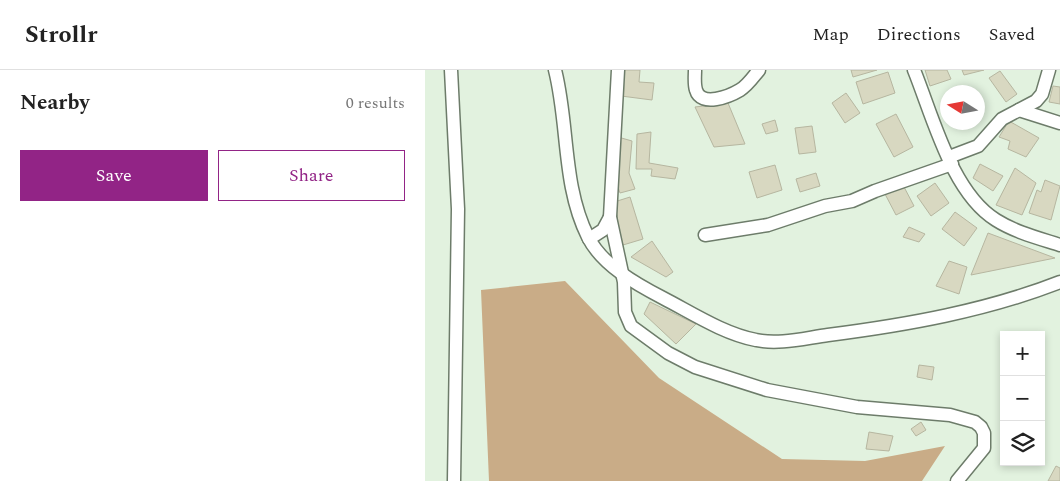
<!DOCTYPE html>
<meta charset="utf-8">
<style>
body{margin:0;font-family:Spectral,serif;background:#f2f2f2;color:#222}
.controls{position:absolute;right:15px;bottom:15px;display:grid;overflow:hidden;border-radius:0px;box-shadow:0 2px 8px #0003}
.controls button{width:45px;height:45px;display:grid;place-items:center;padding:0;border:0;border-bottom:1px solid #e0e0e0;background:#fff;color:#222;font:25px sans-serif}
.compass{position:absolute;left:515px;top:15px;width:45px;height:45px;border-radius:50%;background:#fff;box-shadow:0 2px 8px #0003;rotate:281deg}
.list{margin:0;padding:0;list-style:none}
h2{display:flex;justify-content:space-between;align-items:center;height:65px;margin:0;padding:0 20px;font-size:21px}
h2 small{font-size:16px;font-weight:400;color:#767676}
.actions{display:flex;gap:10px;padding:15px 20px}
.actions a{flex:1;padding:11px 0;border:1px solid #922486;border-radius:0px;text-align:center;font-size:18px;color:#922486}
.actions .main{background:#922486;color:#fff}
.icon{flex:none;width:28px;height:28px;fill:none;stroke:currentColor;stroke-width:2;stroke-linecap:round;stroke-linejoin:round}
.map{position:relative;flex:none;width:635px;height:411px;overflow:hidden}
header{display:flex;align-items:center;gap:30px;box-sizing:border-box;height:70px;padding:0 25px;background:#fff;border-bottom:1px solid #e0e0e0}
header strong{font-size:24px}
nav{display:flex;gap:28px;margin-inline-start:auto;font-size:18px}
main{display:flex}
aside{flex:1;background:#fff}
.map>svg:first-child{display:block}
.forest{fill:#c9ac87}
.building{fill:#d8d8c1;stroke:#b6b6a0}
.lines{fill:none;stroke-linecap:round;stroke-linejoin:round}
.minor-casing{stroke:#6d7c6a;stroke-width:15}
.minor{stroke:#fff;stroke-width:12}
</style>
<header>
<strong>Strollr</strong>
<nav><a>Map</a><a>Directions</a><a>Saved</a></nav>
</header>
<main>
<aside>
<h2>Nearby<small>0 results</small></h2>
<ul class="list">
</ul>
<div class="actions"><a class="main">Save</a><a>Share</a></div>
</aside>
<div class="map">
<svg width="635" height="411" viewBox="0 0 635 411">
<rect width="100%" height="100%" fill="#e2f2df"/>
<!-- forest -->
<path class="forest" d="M140 211 234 308 357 389 440 391 520 376 497 411H64L56 220Z"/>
<!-- building -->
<g class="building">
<path d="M199 0H215L214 12 229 13 227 30 196 26Z"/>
<path d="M426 0H452L428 7Z"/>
<path d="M500 0H522L526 9 505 16Z"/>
<path d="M537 0H559L539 5Z"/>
<path d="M575 1 592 24 581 32 564 8Z"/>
<path d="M463 2 470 23 438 34 431 12Z"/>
<path d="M628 16 635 17V34L624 32Z"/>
<path d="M421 23 435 43 420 53 407 33Z"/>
<path d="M303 33 320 74 289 77 270 37Z"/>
<path d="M471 44 488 77 469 87 451 54Z"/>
<path d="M350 50 353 61 341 64 337 54Z"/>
<path d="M584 51 614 68 601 87 583 79 585 71 574 67Z"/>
<path d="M387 56 391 82 374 84 370 58Z"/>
<path d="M226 62 224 93 253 98 250 109 226 106 227 99H211L212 64Z"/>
<path d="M193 67 207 71 204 103 210 119 195 123 189 105Z"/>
<path d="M555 94 578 106 568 121 548 108Z"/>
<path d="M350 95 357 120 332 128 324 102Z"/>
<path d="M590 98 611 113 597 145 571 135Z"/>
<path d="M391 103 395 116 375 122 371 109Z"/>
<path d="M620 110 635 116 626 150 604 143 612 120 616 122Z"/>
<path d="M510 113 524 133 506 146 492 126Z"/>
<path d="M478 115 489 136 471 145 460 124Z"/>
<path d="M205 127 218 169 198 175 186 133Z"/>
<path d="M530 142 552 158 539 176 517 159Z"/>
<path d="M484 157 500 164 494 172 478 167Z"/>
<path d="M563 163 630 188 546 205Z"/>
<path d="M227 171 248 202 241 207 206 187Z"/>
<path d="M524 191 542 197 534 224 511 216Z"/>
<path d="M225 232 271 254 251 274 219 244Z"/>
<path d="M494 295 509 297 507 310 492 307Z"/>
<path d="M496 352 501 360 491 366 486 359Z"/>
<path d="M444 362 468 366 464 381 441 379Z"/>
<path d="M631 396 635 398V411H623Z"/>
</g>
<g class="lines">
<defs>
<g id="minor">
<path d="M26 0 33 139 29 411"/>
<path d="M130 0C144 55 137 115 163 167 177 195 211 214 238 228 267 243 299 264 331 270 354 275 380 268 403 265 481 255 561 241 635 212"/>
<path d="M193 0 185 147 199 212 200 242 206 256 243 283 270 297 342 320 432 337 525 345 550 352 556 357 559 363V378L532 411"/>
<path d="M270 0C270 6 269 14 271 20 276 38 305 26 315 20 323 15 328 7 334 0"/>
<path d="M489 0C508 47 527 123 571 150 590 162 613 168 635 175"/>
<path d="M594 40 635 53"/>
<path d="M524 87 553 76 577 49 611 31 617 24 624 0"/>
<path d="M280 165 343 155 400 136 427 131 450 121 527 94"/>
<path d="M164 169 178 160 185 147"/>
</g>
</defs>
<!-- minor casing -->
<use href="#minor" class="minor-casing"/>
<!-- minor -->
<use href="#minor" class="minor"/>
</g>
</svg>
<div class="controls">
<button>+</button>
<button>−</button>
<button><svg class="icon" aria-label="layers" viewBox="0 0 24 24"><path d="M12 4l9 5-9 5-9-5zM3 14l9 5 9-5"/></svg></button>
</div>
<svg class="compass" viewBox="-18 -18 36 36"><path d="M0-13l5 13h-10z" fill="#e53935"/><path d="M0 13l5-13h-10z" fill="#767676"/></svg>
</div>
</main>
